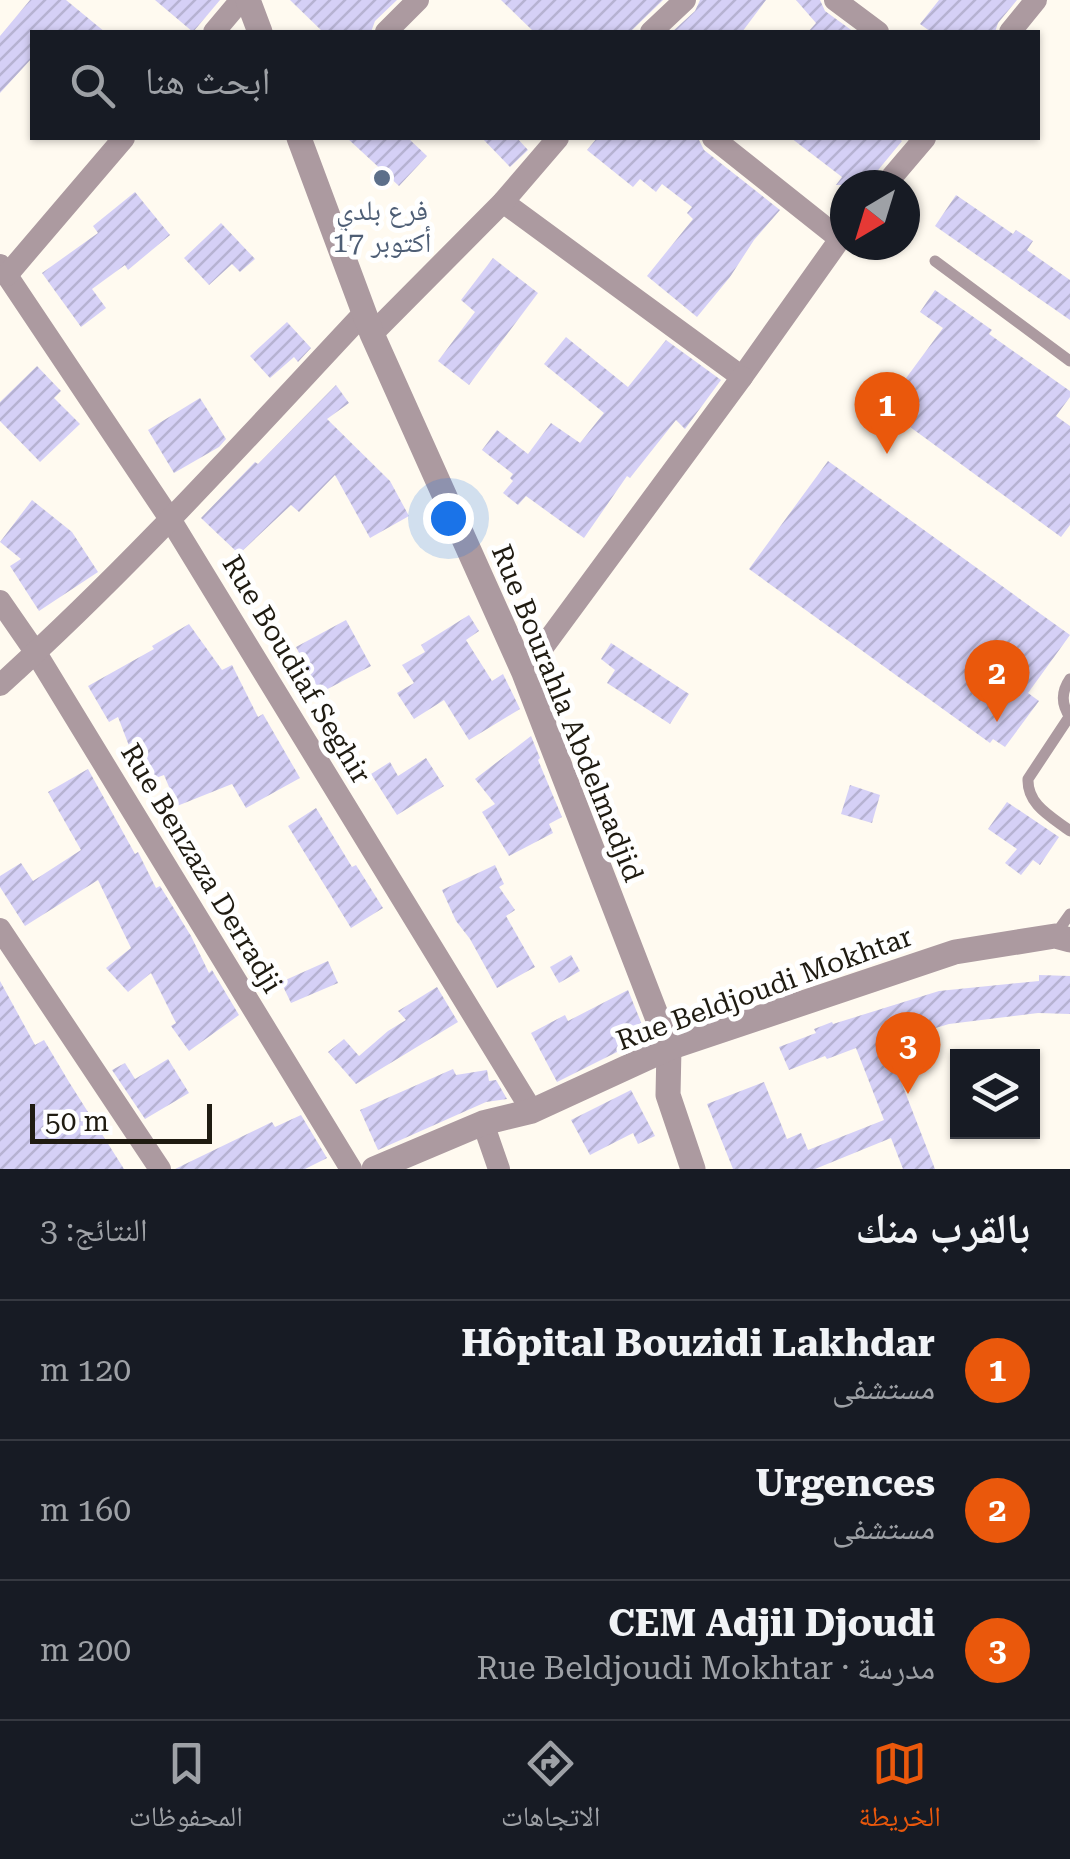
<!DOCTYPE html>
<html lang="ar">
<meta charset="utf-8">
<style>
body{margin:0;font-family:"Roboto Serif","Noto Naskh Arabic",serif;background:#242831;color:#f1f3f6;direction:rtl}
.controls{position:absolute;right:30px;bottom:30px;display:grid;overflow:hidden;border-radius:0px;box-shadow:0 2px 8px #0004}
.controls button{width:90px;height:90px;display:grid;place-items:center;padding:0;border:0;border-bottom:2px solid #363941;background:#171b24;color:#f1f3f6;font:50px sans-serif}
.compass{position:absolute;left:830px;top:170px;width:90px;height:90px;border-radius:50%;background:#171b24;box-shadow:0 2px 8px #0004;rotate:218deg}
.scale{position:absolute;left:30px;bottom:25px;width:182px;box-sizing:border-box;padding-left:10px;border:5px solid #1f1b11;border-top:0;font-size:28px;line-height:35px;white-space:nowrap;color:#1f1b11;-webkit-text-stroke:8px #fff;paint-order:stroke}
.you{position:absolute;left:448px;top:518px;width:35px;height:35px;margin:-25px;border:8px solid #fff;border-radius:50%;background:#1a73e8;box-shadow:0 0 0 15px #1a73e833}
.badge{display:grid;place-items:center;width:65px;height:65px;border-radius:50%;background:#ea580c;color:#fff;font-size:32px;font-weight:700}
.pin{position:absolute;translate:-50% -82px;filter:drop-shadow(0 2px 5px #0008)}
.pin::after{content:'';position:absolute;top:52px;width:35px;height:30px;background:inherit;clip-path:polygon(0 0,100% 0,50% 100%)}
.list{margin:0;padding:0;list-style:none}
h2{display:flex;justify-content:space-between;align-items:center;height:130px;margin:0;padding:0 40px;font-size:42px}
h2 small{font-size:32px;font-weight:400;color:#9ea1a6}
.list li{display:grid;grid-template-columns:65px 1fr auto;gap:30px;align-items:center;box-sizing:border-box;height:140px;padding:0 40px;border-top:2px solid #363941}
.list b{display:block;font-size:38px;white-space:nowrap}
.list p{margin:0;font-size:32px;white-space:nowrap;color:#9ea1a6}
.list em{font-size:32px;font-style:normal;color:#9ea1a6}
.icon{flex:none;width:55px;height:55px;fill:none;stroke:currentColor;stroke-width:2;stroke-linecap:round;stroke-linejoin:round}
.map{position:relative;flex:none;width:1070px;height:1169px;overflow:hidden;direction:ltr}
.search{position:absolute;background:#171b24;box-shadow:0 2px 8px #0004;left:30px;right:30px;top:30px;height:110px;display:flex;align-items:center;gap:25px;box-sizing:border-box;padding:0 35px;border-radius:0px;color:#9ea1a6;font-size:38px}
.sheet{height:550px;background:#171b24}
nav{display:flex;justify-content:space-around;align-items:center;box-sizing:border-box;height:140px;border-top:2px solid #363941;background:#171b24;font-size:28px;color:#9ea1a6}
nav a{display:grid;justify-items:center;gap:5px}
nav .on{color:#ea580c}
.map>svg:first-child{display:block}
.building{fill:url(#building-hatch)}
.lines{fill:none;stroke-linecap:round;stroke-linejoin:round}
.service{stroke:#ac9aa0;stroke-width:11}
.minor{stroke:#ac9aa0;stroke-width:22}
.tertiary{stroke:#ac9aa0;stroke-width:25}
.service-dot{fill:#5c6f8a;stroke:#fff;stroke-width:4}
.labels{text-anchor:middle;stroke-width:10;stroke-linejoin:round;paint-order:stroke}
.service-label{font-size:28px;fill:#4e5e75;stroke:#fff}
.street-label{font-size:28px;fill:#1f1b11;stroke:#fff}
</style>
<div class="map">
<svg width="1070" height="1169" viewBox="0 0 1070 1169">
<defs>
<pattern id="building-hatch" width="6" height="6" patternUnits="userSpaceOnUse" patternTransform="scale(2.5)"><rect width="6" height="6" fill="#d5d0f6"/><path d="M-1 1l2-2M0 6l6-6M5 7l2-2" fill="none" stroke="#b6b2d2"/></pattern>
</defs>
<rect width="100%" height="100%" fill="#fffaf0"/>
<!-- building -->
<g class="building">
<path d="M30 0H66L105 32H32V58L0 93V36Z"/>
<path d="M155 0H220L193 32Z"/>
<path d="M290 0H397L375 21 371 32H323Z"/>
<path d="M501 0H663L630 32H534Z"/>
<path d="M700 0H766L742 32H672L695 11Z"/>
<path d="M796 0H820L825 11 854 32H808L816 23Z"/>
<path d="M939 0H1017L998 23 995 32H931L920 24Z"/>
<path d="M347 138H408L427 156 399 186Z"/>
<path d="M482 138H517L528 150 510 167Z"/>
<path d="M597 138H698L704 150 780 210 754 240 730 277 697 317 647 276 693 219 687 213 692 207 662 184 656 192 640 179 633 187 587 150Z"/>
<path d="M791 138H898L902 141 874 175 870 185H836L842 177Z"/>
<path d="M135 192 170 235 128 270 125 265 92 289 106 308 81 327 42 273 98 233 93 226Z"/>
<path d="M956 195 1013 234 1016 230 1033 241 1027 250 1070 280V320L935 226Z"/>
<path d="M221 223 255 259 240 272 232 264 209 285 184 258Z"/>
<path d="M493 258 538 293 469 385 438 361 475 312 461 300Z"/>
<path d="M935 290 992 330 989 334 1070 391V397L1056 416 1070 426V525L1061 537 884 408 943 328 920 312Z"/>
<path d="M287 322 311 348 298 362 294 357 270 378 250 356Z"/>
<path d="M566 337 628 387 666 340 721 380 685 429 676 420 630 478 627 476 584 538 526 496 518 505 503 493 513 481 510 478 513 474 482 450 497 430 528 454 551 423 580 443 604 413 544 364Z"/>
<path d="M37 366 61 391 54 398 80 424 40 462 0 421V402Z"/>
<path d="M336 385 349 403 327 419 390 481 409 516 370 538 335 475 299 512 291 505 239 554 201 518 255 462 258 464Z"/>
<path d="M200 398 226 439 219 447 174 473 148 430Z"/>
<path d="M828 461 1070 635 1028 693 1039 701 1005 747 993 739 990 743 749 569Z"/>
<path d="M32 500 72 532 98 572 39 611 10 566 21 559 0 542Z"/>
<path d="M469 615 479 631 466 640 492 681 503 674 520 709 469 740 444 700 414 719 397 693 414 683 402 665 425 652 421 645Z"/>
<path d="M346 620 371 666 320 693 296 647Z"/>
<path d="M189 624 222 670 232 665 258 717 263 714 300 778 246 808 232 784 177 806 164 775 150 780 142 761 136 764 118 717 109 722 88 686 154 649 152 646Z"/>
<path d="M611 643 689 694 670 724 607 683 615 670 601 659Z"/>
<path d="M531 736 540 758 538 760 562 817 549 824 553 833 509 856 482 812 495 804 475 779Z"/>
<path d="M426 758 444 786 397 815 371 774 390 762 398 776Z"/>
<path d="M88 769 135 854 138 852 156 888 160 886 191 936 209 973 212 970 239 1015 189 1051 171 1026 176 1023 151 973 128 992 106 968 131 948 98 880 25 926 0 887V876L21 863 33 881 81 850 48 792Z"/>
<path d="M850 785 880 795 872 823 841 814Z"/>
<path d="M1007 802 1059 837 1040 865 1033 860 1021 875 1005 863 1017 849 988 829Z"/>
<path d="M316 808 352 867 356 865 383 908 351 928 288 826Z"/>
<path d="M495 865 504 884 499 887 515 910 506 916 535 967 497 988 470 939 456 921 442 890Z"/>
<path d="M571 955 580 971 559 983 550 967Z"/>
<path d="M328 961 338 983 291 1003 281 982Z"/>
<path d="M1039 975 1070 976V1014L1038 1013 949 1024 886 1043 935 1169H903L891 1138 815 1169H733L707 1104 764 1082 787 1139 801 1133 808 1150 884 1120 856 1048 827 1059 825 1056 789 1070 779 1047 816 1033 814 1029 832 1022 833 1024 939 991 1039 981Z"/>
<path d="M0 981 35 1045 44 1040 69 1082 124 1169H0Z"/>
<path d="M437 987 458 1022 356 1084 328 1052 344 1039 359 1056 388 1031 406 1020 398 1011Z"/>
<path d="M628 990 647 1037 557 1082 531 1033 565 1015 568 1021Z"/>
<path d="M168 1059 189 1093 145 1119 112 1070 125 1063 135 1079Z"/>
<path d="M453 1069 456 1075 487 1070 489 1081 496 1080 507 1099 486 1102 378 1150 360 1110Z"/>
<path d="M631 1090 655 1136 638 1144 633 1133 590 1155 571 1120Z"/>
<path d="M301 1115 327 1158 305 1169H175L272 1122 275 1127Z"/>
</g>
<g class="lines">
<!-- service -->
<g class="service">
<path d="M935 261 1070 361"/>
<path d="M1070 679C1061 692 1061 704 1070 717"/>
<path d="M1069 717 1028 779C1027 805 1052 817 1070 831"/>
<path d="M1055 935 1070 914"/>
</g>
<!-- minor -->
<g class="minor">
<path d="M835 0 878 32"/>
<path d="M214 32 241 0"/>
<path d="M386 32 418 0"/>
<path d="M651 32 685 0"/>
<path d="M1010 32 1036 0"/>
<path d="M885 185 925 138"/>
<path d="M503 202 742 377 840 239 713 138"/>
<path d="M0 265 170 519 532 1111"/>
<path d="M7 275 124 138"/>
<path d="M372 334 503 202 558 138"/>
<path d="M0 601 36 653 351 1169"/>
<path d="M524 673 742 377"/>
<path d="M0 685C129 569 246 439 364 313"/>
<path d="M0 929 160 1169"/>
<path d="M483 1123 499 1169"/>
</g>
<!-- tertiary -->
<g class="tertiary">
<path d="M248 0 260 32"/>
<path d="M299 138 372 334 524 673 669 1048 668 1095 693 1169"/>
<path d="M374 1169 483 1123 532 1111 669 1048 955 952 1055 936 1070 940"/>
</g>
</g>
<!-- markers -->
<circle class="service-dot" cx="382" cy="178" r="10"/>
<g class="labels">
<!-- service labels -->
<g class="service-label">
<text x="382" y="220">فرع بلدي<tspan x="382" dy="32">17 أكتوبر</tspan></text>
</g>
<!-- street labels -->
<g class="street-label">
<text transform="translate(297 669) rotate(59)" y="10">Rue Boudiaf Seghir</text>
<text transform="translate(568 713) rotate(68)" y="10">Rue Bourahla Abdelmadjid</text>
<text transform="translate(202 868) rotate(59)" y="10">Rue Benzaza Derradji</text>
<text transform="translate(764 988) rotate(-20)" y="10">Rue Beldjoudi Mokhtar</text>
</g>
</g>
</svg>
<div class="controls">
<button><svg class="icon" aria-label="layers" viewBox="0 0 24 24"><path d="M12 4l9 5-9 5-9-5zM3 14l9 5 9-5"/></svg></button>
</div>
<svg class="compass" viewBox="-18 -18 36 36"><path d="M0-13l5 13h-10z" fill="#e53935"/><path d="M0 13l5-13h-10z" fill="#9ea1a6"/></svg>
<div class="scale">50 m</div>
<div class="you"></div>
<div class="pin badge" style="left:887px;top:454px">1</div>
<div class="pin badge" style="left:997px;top:722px">2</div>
<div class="pin badge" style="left:908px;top:1094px">3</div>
<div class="search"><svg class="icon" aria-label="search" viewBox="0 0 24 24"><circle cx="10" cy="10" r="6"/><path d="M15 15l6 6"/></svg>ابحث هنا</div>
</div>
<section class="sheet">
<h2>بالقرب منك<small>النتائج: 3</small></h2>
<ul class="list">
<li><span class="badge">1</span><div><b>Hôpital Bouzidi Lakhdar</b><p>مستشفى</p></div><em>120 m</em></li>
<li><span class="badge">2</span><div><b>Urgences</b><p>مستشفى</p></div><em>160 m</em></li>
<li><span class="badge">3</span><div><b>CEM Adjil Djoudi</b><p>مدرسة · Rue Beldjoudi Mokhtar</p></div><em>200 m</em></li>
</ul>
</section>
<nav>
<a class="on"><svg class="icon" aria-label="map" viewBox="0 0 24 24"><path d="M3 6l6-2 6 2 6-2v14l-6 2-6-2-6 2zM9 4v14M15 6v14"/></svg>الخريطة</a>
<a><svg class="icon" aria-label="directions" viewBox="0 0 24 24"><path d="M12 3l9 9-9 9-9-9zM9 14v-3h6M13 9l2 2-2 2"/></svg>الاتجاهات</a>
<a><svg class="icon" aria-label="saved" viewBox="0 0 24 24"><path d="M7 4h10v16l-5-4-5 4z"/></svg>المحفوظات</a>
</nav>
